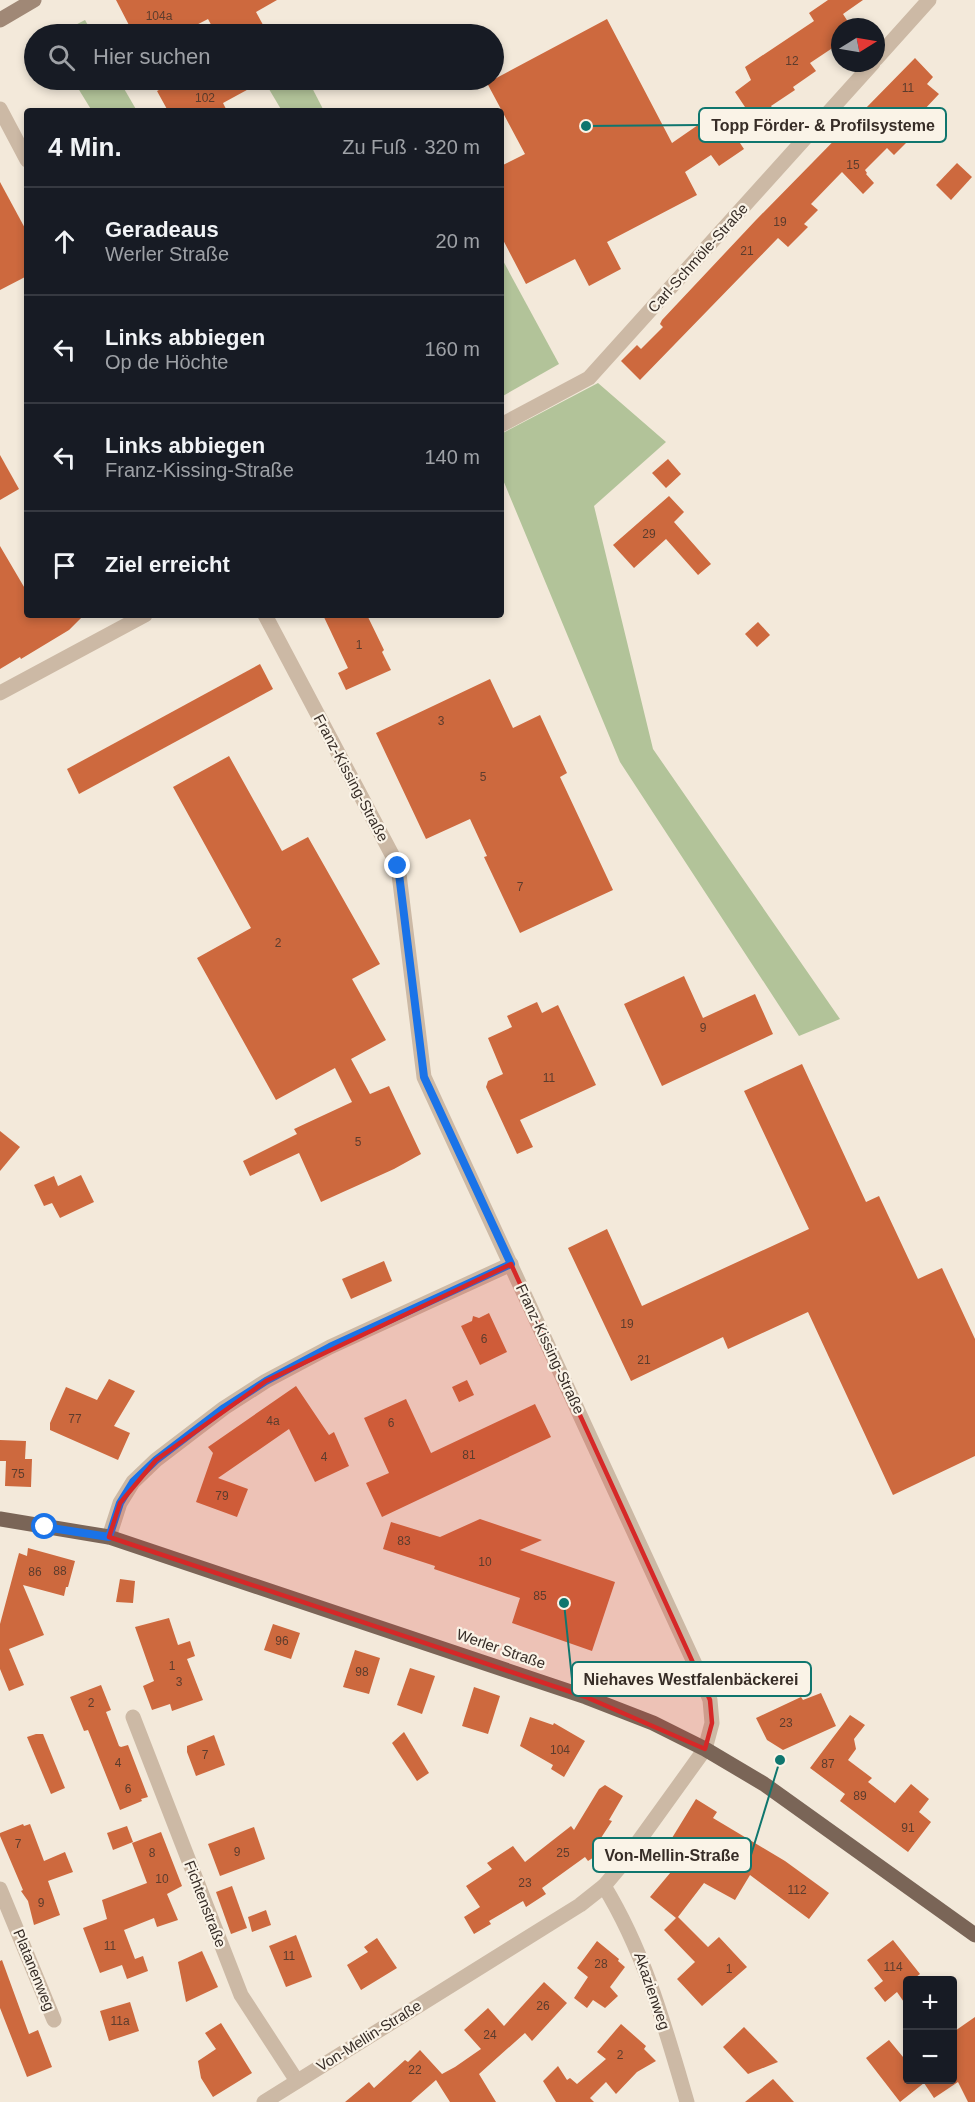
<!DOCTYPE html>
<html lang="de">
<meta charset="utf-8">
<style>
body{margin:0;font-family:Arial,sans-serif;background:#242831;color:#f1f3f6}
.controls{position:absolute;right:18px;bottom:18px;display:grid;overflow:hidden;border-radius:6px;box-shadow:0 3px 9px #0003}
.controls button{width:54px;height:54px;display:grid;place-items:center;padding:0;border:0;border-bottom:2px solid #363941;background:#171b24;color:#f1f3f6;font:30px sans-serif}
.compass{position:absolute;left:831px;top:18px;width:54px;height:54px;border-radius:50%;background:#171b24;box-shadow:0 3px 9px #0003;rotate:79deg}
.stop{position:absolute;width:18px;height:18px;margin:-14px;border:4px solid #1a73e8;border-radius:50%;background:#fff}
.stop.end{background:#1a73e8;border-color:#fff;box-shadow:0 2px 6px #0008}
.list{margin:0;padding:0;list-style:none}
h2{display:flex;justify-content:space-between;align-items:center;height:78px;margin:0;padding:0 24px;font-size:26px}
h2 small{font-size:20px;font-weight:400;color:#9ea1a6}
.list li{display:grid;grid-template-columns:39px 1fr auto;gap:18px;align-items:center;box-sizing:border-box;height:108px;padding:0 24px;border-top:2px solid #363941}
.list b{display:block;font-size:22px;white-space:nowrap}
.list p{margin:0;font-size:20px;white-space:nowrap;color:#9ea1a6}
.list em{font-size:20px;font-style:normal;color:#9ea1a6}
.icon{flex:none;width:33px;height:33px;fill:none;stroke:currentColor;stroke-width:2;stroke-linecap:round;stroke-linejoin:round}
.map{position:relative;flex:none;width:975px;height:2102px;overflow:hidden}
.search{position:absolute;background:#171b24;box-shadow:0 3px 9px #0003;left:24px;top:24px;width:480px;height:66px;display:flex;align-items:center;gap:15px;box-sizing:border-box;padding:0 21px;border-radius:33px;color:#9ea1a6;font-size:22px}
.panel{position:absolute;background:#171b24;box-shadow:0 3px 9px #0003;left:24px;top:108px;width:480px;height:510px;border-radius:6px}
.map>svg:first-child{display:block}
.green{fill:#b2c399}
.building{fill:#cd693e}
.lines{fill:none;stroke-linecap:round;stroke-linejoin:round}
.minor{stroke:#ccb9a5;stroke-width:15}
.secondary{stroke:#a08876;stroke-width:15}
.primary{stroke:#7a6557;stroke-width:15}
.route{stroke:#1a73e8;stroke-width:8}
.marked{fill:#d62828;fill-opacity:0.2;stroke:#d62828;stroke-width:4.5;stroke-linejoin:round}
.labels{text-anchor:middle;stroke-width:4.5;stroke-linejoin:round;paint-order:stroke}
.number-label{font-size:12px;fill:#5c3c2d}
.street-label{font-size:15px;fill:#372d27;stroke:#faf3e7}
.leader{fill:none;stroke:#0f766e;stroke-width:2}
.callout-dot{fill:#0f766e;stroke:#faf3e7;stroke-width:2}
.callout{fill:#faf3e7;stroke:#0f766e;stroke-width:2}
.callout-label{font-size:16px;text-anchor:middle;font-weight:bold;fill:#372d27}
</style>
<div class="map">
<svg width="975" height="2102" viewBox="0 0 975 2102">
<rect width="100%" height="100%" fill="#f3e9da"/>
<!-- green -->
<g class="green">
<path d="M85 20 93 34H58Z"/>
<path d="M73 80H119L137 111H92Z"/>
<path d="M273 80H308L324 111H282L266 84Z"/>
<path d="M501 257 559 364 501 397Z"/>
<path d="M598 383 666 442 594 506 653 749 840 1019 799 1036 620 762 501 475V434Z"/>
</g>
<!-- building -->
<g class="building">
<path d="M116 0H277L256 12 268 34H216L208 19 179 34H138L131 29Z"/>
<path d="M828 0H863L843 14 850 25 840 27V43L810 63 816 71 793 87 795 90 771 106 776 113 738 140 744 149 719 166 711 155 685 172 697 195 607 242 621 269 589 286 575 259 526 284 501 236V166L525 154 487 83 607 19 672 143 711 116 718 126 745 107 735 92 751 80 745 67 814 21 809 13Z"/>
<path d="M915 58 933 77 927 84 939 94 907 128 914 135 894 155 887 148 865 170 867 173 866 174 874 183 863 194 842 172 811 204 818 210 804 224 808 227 788 247 778 238 640 380 621 361 637 345 641 349 663 327 660 324 662 320 756 220Z"/>
<path d="M178 80H265L223 103 227 111H168L157 91Z"/>
<path d="M957 163 972 177 951 200 936 185Z"/>
<path d="M0 182 27 232V276L0 290Z"/>
<path d="M0 455 19 489 0 500Z"/>
<path d="M668 459 681 474 666 488 652 473Z"/>
<path d="M669 496 684 512 674 522 711 564 698 575 666 539 634 568 613 545Z"/>
<path d="M0 546 27 592V615H84L69 630 21 659 20 657 0 669Z"/>
<path d="M323 615H367L384 650 382 652 391 670 346 690 338 673 348 668Z"/>
<path d="M758 622 770 635 757 647 745 634Z"/>
<path d="M260 664 273 689 79 794 67 769Z"/>
<path d="M490 679 513 728 540 715 567 773 560 777 613 890 520 933 484 857 487 856 470 819 426 839 376 733Z"/>
<path d="M229 756 282 851 308 837 380 964 352 979 386 1040 351 1059 370 1094 389 1086 421 1154 394 1169 321 1202 299 1153 250 1176 243 1161 297 1134 294 1129 352 1102 335 1068 276 1100 197 958 251 928 173 787Z"/>
<path d="M684 976 703 1018 755 994 773 1034 662 1086 624 1004Z"/>
<path d="M537 1002 542 1013 558 1005 596 1085 520 1120 533 1147 517 1154 486 1087 488 1081 503 1074 488 1038 512 1027 507 1016Z"/>
<path d="M802 1064 866 1202 879 1196 918 1279 942 1268 975 1339V1456L893 1495 808 1312 728 1349 723 1337 631 1381 568 1248 607 1229 642 1306 809 1229 744 1091Z"/>
<path d="M0 1131 20 1147 0 1171Z"/>
<path d="M81 1175 94 1202 60 1218 52 1203 44 1206 34 1185 54 1176 58 1186Z"/>
<path d="M384 1261 392 1281 351 1299 342 1279Z"/>
<path d="M489 1313 507 1352 480 1365 461 1326 472 1321 473 1316 479 1318Z"/>
<path d="M109 1379 135 1391 114 1426 130 1433 118 1460 50 1430V1423L66 1387 97 1400Z"/>
<path d="M467 1380 474 1395 459 1402 452 1387Z"/>
<path d="M296 1386 329 1435 334 1432 349 1466 315 1482 289 1429 218 1478 248 1489 237 1517 196 1502 213 1453 208 1447Z"/>
<path d="M406 1399 431 1453 535 1404 551 1437 382 1517 366 1483 389 1473 364 1418Z"/>
<path d="M0 1440 26 1441 25 1459H32L31 1487 5 1486 6 1461H0Z"/>
<path d="M480 1519 542 1540 520 1550 615 1582 592 1651 512 1623 520 1598 434 1569 435 1566 383 1549 391 1522 440 1537Z"/>
<path d="M28 1548 75 1561 68 1587H66L64 1596 23 1585 44 1635 9 1649 24 1685 9 1691 0 1669V1624L19 1553 27 1556Z"/>
<path d="M120 1579 135 1581 133 1603 116 1602Z"/>
<path d="M169 1618 178 1645 190 1641 195 1656 187 1659 203 1700 172 1711 170 1704 152 1710 143 1686 154 1681 135 1627Z"/>
<path d="M273 1624 300 1633 291 1659 264 1650Z"/>
<path d="M355 1650 380 1658 369 1694 343 1687Z"/>
<path d="M410 1668 435 1676 422 1714 397 1705Z"/>
<path d="M101 1685 111 1710 106 1712 119 1746 121 1747 128 1745 148 1797 141 1799 142 1801 120 1810 88 1730 84 1731 70 1697Z"/>
<path d="M474 1687 500 1696 488 1734 462 1726Z"/>
<path d="M821 1693 836 1726 783 1750 767 1740 756 1718 801 1697 803 1700Z"/>
<path d="M850 1715 865 1725 854 1739 856 1749 848 1760 872 1778 868 1782 895 1803 911 1784 929 1799 919 1812 931 1822 908 1852 840 1801 845 1794 810 1768Z"/>
<path d="M530 1717 553 1725 554 1723 585 1741 564 1777 551 1769 553 1765 520 1746Z"/>
<path d="M404 1732 429 1773 417 1781 392 1743Z"/>
<path d="M36 1734H43L65 1788 51 1794 27 1737Z"/>
<path d="M214 1735 225 1765 196 1776 187 1752V1746Z"/>
<path d="M605 1785 623 1796 609 1820 612 1821 599 1841 605 1850 588 1861 585 1857 542 1888 546 1894 526 1907 523 1901 489 1921 491 1924 474 1934 464 1917 480 1907 466 1886 492 1869 487 1863 513 1846 525 1862 571 1826 574 1830 599 1789Z"/>
<path d="M696 1799 717 1812 713 1818 785 1861 829 1893 809 1919 750 1875 735 1900 704 1883 678 1917 708 1947 719 1937 747 1967 702 2006 677 1979 695 1962 664 1930 676 1918 650 1897 686 1854 681 1850 684 1846 672 1838Z"/>
<path d="M23 1824 24 1826 30 1824 44 1861 65 1852 73 1872 48 1881 60 1915 34 1925 28 1901 21 1891 23 1890 0 1836V1833Z"/>
<path d="M127 1826 133 1842 113 1850 107 1833Z"/>
<path d="M254 1827 265 1859 220 1876 208 1844Z"/>
<path d="M161 1832 182 1886 167 1894 178 1920 157 1927 154 1918 124 1930 135 1959 143 1956 148 1971 127 1979 122 1965 100 1973 83 1928 107 1919 102 1900 147 1883 132 1843Z"/>
<path d="M232 1886 247 1928 231 1934 216 1892Z"/>
<path d="M266 1910 271 1925 252 1932 248 1917Z"/>
<path d="M296 1935 312 1977 286 1987 269 1946Z"/>
<path d="M377 1938 397 1968 361 1990 347 1965 368 1952 364 1947Z"/>
<path d="M893 1940 920 1974 912 1980H908V2008L897 1992 885 2002 874 1988 883 1981 867 1960Z"/>
<path d="M597 1941 619 1959 618 1961 625 1967 610 1987 618 1996 605 2008 593 2000 587 2008 574 1998 588 1977 577 1968Z"/>
<path d="M202 1951 218 1987 186 2002 178 1962Z"/>
<path d="M2 1960 29 2034 38 2030 52 2067 27 2077 0 2008V1961Z"/>
<path d="M544 1982 567 2003 532 2041 525 2033 479 2074 496 2102H450L436 2080 411 2102H345L369 2082 374 2088 405 2060 408 2062 420 2050 442 2074 455 2067 481 2049 464 2030 488 2008 504 2026Z"/>
<path d="M130 2002 139 2031 109 2041 100 2011Z"/>
<path d="M975 2017V2102H968L958 2082 934 2098 924 2083 900 2102 866 2058 889 2040 908 2063V2079H952V2033Z"/>
<path d="M221 2023 252 2073 213 2097 201 2078 198 2061 216 2049 205 2033Z"/>
<path d="M621 2024 646 2046 644 2049 656 2061 637 2072 616 2094 606 2082 590 2098 594 2102H556L543 2081 558 2066 567 2080 570 2078 577 2084 606 2059 597 2052Z"/>
<path d="M744 2027 778 2062 748 2074 723 2047Z"/>
<path d="M773 2079 794 2102H745Z"/>
</g>
<g class="lines">
<!-- minor -->
<g class="minor">
<path d="M876 59 929 0"/>
<path d="M0 109 27 160"/>
<path d="M501 425 589 378 873 63"/>
<path d="M0 693 145 615"/>
<path d="M109 1537 120 1503 133 1482 156 1460 224 1408 266 1381 330 1347 511 1264"/>
<path d="M133 1717 241 1995 297 2081"/>
<path d="M604 1886C645 1953 665 2027 687 2102"/>
<path d="M0 1889 54 2020"/>
<path d="M264 2102 580 1905 604 1886 620 1867 705 1749 712 1723 710 1700 699 1673 424 1077 398 866 265 615"/>
</g>
<!-- secondary -->
<path class="secondary" d="M0 20 34 0"/>
<!-- primary -->
<path class="primary" d="M0 1519 109 1537 586 1697 653 1723 705 1749 764 1784 975 1935"/>
</g>
<g class="lines">
<!-- route -->
<path class="route" d="M45 1527 109 1537 120 1503 133 1482 156 1460 224 1408 266 1381 330 1347 511 1264 424 1077 398 866"/>
</g>
<!-- marked area -->
<path class="marked" d="M511 1264 710 1700 712 1723 705 1749 586 1697 109 1537 120 1503 156 1460 266 1381Z"/>
<g class="labels">
<!-- number labels -->
<g class="number-label">
<text x="159" y="20">104a</text>
<text x="792" y="65">12</text>
<text x="908" y="92">11</text>
<text x="205" y="102">102</text>
<text x="853" y="169">15</text>
<text x="780" y="226">19</text>
<text x="747" y="255">21</text>
<text x="649" y="538">29</text>
<text x="359" y="649">1</text>
<text x="441" y="725">3</text>
<text x="483" y="781">5</text>
<text x="520" y="891">7</text>
<text x="278" y="947">2</text>
<text x="703" y="1032">9</text>
<text x="549" y="1082">11</text>
<text x="358" y="1146">5</text>
<text x="627" y="1328">19</text>
<text x="484" y="1343">6</text>
<text x="644" y="1364">21</text>
<text x="75" y="1423">77</text>
<text x="273" y="1425">4a</text>
<text x="391" y="1427">6</text>
<text x="469" y="1459">81</text>
<text x="324" y="1461">4</text>
<text x="18" y="1478">75</text>
<text x="222" y="1500">79</text>
<text x="404" y="1545">83</text>
<text x="485" y="1566">10</text>
<text x="60" y="1575">88</text>
<text x="35" y="1576">86</text>
<text x="540" y="1600">85</text>
<text x="282" y="1645">96</text>
<text x="172" y="1670">1</text>
<text x="362" y="1676">98</text>
<text x="179" y="1686">3</text>
<text x="91" y="1707">2</text>
<text x="786" y="1727">23</text>
<text x="560" y="1754">104</text>
<text x="205" y="1759">7</text>
<text x="118" y="1767">4</text>
<text x="828" y="1768">87</text>
<text x="128" y="1793">6</text>
<text x="860" y="1800">89</text>
<text x="908" y="1832">91</text>
<text x="18" y="1848">7</text>
<text x="237" y="1856">9</text>
<text x="152" y="1857">8</text>
<text x="563" y="1857">25</text>
<text x="162" y="1883">10</text>
<text x="525" y="1887">23</text>
<text x="797" y="1894">112</text>
<text x="41" y="1907">9</text>
<text x="110" y="1950">11</text>
<text x="289" y="1960">11</text>
<text x="601" y="1968">28</text>
<text x="893" y="1971">114</text>
<text x="729" y="1973">1</text>
<text x="543" y="2010">26</text>
<text x="120" y="2025">11a</text>
<text x="490" y="2039">24</text>
<text x="620" y="2059">2</text>
<text x="415" y="2074">22</text>
</g>
<!-- street labels -->
<g class="street-label">
<text transform="translate(698 258) rotate(-48)" y="5">Carl-Schmöle-Straße</text>
<text transform="translate(351 778) rotate(62)" y="5">Franz-Kissing-Straße</text>
<text transform="translate(550 1349) rotate(65)" y="5">Franz-Kissing-Straße</text>
<text transform="translate(501 1649) rotate(19)" y="5">Werler Straße</text>
<text transform="translate(205 1904) rotate(69)" y="5">Fichtenstraße</text>
<text transform="translate(34 1970) rotate(68)" y="5">Platanenweg</text>
<text transform="translate(652 1991) rotate(71)" y="5">Akazienweg</text>
<text transform="translate(369 2036) rotate(-32)" y="5">Von-Mellin-Straße</text>
</g>
</g>
<!-- callouts -->
<path class="leader" d="M586 126L699 125M564 1603L572 1679M780 1760L751 1855"/>
<g class="callout-dot">
<circle cx="586" cy="126" r="6"/>
<circle cx="564" cy="1603" r="6"/>
<circle cx="780" cy="1760" r="6"/>
</g>
<g class="callout">
<rect x="699" y="108" width="247" height="34" rx="6"/>
<rect x="572" y="1662" width="239" height="34" rx="6"/>
<rect x="593" y="1838" width="158" height="34" rx="6"/>
</g>
<g class="callout-label">
<text x="823" y="131">Topp Förder- &amp; Profilsysteme</text>
<text x="691" y="1685">Niehaves Westfalenbäckerei</text>
<text x="672" y="1861">Von-Mellin-Straße</text>
</g>
</svg>
<div class="controls">
<button>+</button>
<button>−</button>
</div>
<svg class="compass" viewBox="-18 -18 36 36"><path d="M0-13l5 13h-10z" fill="#e53935"/><path d="M0 13l5-13h-10z" fill="#9ea1a6"/></svg>
<div class="stop" style="left:45px;top:1527px"></div>
<div class="stop end" style="left:398px;top:866px"></div>
<div class="search"><svg class="icon" aria-label="search" viewBox="0 0 24 24"><circle cx="10" cy="10" r="6"/><path d="M15 15l6 6"/></svg>Hier suchen</div>
<section class="panel">
<h2>4 Min.<small>Zu Fuß · 320 m</small></h2>
<ul class="list">
<li><svg class="icon" aria-label="ahead" viewBox="0 0 24 24"><path d="M12 20V5M6 11l6-6 6 6"/></svg><div><b>Geradeaus</b><p>Werler Straße</p></div><em>20 m</em></li>
<li><svg class="icon" aria-label="left" viewBox="0 0 24 24"><path d="M17 20v-9H6M10 6l-5 5 5 5"/></svg><div><b>Links abbiegen</b><p>Op de Höchte</p></div><em>160 m</em></li>
<li><svg class="icon" aria-label="left" viewBox="0 0 24 24"><path d="M17 20v-9H6M10 6l-5 5 5 5"/></svg><div><b>Links abbiegen</b><p>Franz-Kissing-Straße</p></div><em>140 m</em></li>
<li><svg class="icon" aria-label="arrive" viewBox="0 0 24 24"><path d="M6 21V4h12l-3 4 3 4H6"/></svg><div><b>Ziel erreicht</b></div></li>
</ul>
</section>
</div>
